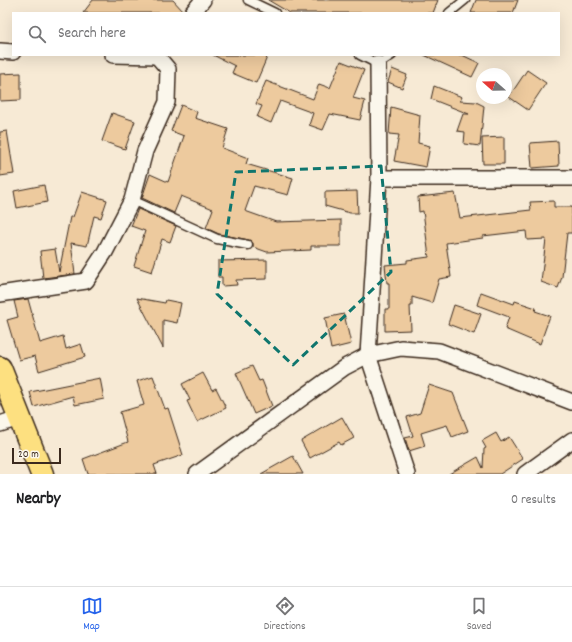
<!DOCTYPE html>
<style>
body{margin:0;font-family:Dekko,sans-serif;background:#f2f2f2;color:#202124}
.compass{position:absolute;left:476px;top:68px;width:36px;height:36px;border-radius:50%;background:#fff;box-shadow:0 4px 16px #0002;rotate:290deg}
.scale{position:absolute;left:12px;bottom:10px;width:49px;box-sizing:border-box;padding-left:4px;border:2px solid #3b2a1e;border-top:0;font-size:11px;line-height:14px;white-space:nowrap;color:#3b2a1e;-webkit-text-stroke:3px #fbf7ec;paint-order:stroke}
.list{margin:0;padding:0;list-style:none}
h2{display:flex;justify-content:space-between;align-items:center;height:52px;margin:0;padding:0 16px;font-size:17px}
h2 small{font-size:13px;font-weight:400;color:#757577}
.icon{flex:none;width:22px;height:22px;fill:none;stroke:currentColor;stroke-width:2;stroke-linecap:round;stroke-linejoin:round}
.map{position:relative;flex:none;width:572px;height:474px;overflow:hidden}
.search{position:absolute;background:#fff;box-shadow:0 4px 16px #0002;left:12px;right:12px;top:12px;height:44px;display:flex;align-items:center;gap:10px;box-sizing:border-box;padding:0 14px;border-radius:0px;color:#757577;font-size:15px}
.sheet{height:112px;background:#fff}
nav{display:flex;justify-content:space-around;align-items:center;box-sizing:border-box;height:56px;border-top:1px solid #e0e0e0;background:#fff;font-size:11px;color:#757577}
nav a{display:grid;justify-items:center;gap:2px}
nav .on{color:#2563eb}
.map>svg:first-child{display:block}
.building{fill:#edca9e;stroke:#3b2a1e}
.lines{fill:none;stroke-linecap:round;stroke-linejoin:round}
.lane-casing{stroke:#3b2a1e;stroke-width:11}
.street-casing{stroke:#3b2a1e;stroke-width:18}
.highway-casing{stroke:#3b2a1e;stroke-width:25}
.lane{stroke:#fbf7ec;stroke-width:8}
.street{stroke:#fbf7ec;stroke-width:15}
.highway{stroke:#fde080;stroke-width:22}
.marked{fill:none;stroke:#0f766e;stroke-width:3;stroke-dasharray:8 5;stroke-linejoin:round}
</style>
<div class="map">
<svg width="572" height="474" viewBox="0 0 572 474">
<rect width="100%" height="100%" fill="#f7ead5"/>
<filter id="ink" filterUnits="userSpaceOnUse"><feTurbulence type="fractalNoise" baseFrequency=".025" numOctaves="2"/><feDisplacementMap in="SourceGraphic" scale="8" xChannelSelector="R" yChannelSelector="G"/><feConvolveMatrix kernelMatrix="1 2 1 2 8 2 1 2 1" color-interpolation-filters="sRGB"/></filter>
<g filter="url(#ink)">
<!-- building -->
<g class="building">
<path d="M93 0H173L183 11V13H83Z"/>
<path d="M268 0H438L433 13H290Z"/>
<path d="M476 0H518L513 13H471Z"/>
<path d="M213 55H268L256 83 232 73 235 66Z"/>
<path d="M424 55H462L479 63 472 77Z"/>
<path d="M341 61 364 70 353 98 365 101 360 120 330 114 323 130 309 125 313 113 280 101 271 123 257 117 262 106 256 104 266 81 313 99 319 84 330 88Z"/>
<path d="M392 69 407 75 402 88 388 82Z"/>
<path d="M527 70 546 83 528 110 509 97Z"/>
<path d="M21 73V100L0 101V74Z"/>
<path d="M434 86 462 97 460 101 476 102 484 106 480 146 464 144 465 132 457 131 463 114H469L431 99Z"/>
<path d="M181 105 197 112 195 118 228 129 222 148 248 158 246 164 293 178 288 195 254 186 245 211 276 222 341 220V246H311V250L267 252 253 247V243L249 240 219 234 206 228 213 209 181 196 174 213 142 198 150 174 168 182 184 136 171 131Z"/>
<path d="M391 107 420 115 418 143 430 146 426 167 394 161 399 135 389 134Z"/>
<path d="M112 113 135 121 125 149 102 141Z"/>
<path d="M7 131 14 174 0 176V132Z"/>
<path d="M504 137V164H483L482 138Z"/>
<path d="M558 141 559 166 532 168 530 143Z"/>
<path d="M44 185 47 202 17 208 14 191Z"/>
<path d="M357 191 358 213H350L325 206V192Z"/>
<path d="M82 192 107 200 101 218 94 216 87 246 71 243 75 274 43 278 40 251 55 249 59 272 70 217H73Z"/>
<path d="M455 193 460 218 531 210 530 202 554 201V207H572V233H567L562 277 558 288 541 282 546 239 527 240 526 231 483 236V238L446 243 451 277 439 279 432 303 412 297V306H410L411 330 385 331V309H389V283H387L385 265 407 263V260L429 257 423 211 419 212 418 197Z"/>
<path d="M138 209 176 226 170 242 162 239 152 272 134 266 145 231 131 226Z"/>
<path d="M267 260V279L236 280 237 285 222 286V277H218V261Z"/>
<path d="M481 292 514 304 515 301 536 308 535 311 550 316 540 344 505 329 509 317 477 305Z"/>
<path d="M137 298 165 303 166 300 181 303 177 323 163 320V348Z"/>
<path d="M28 299 40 343 63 336 66 349 81 344 85 357 39 371 35 356 19 360 7 320 18 317 14 301Z"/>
<path d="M454 305 481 314 474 334 448 324Z"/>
<path d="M344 314 351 344 331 349 325 318Z"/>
<path d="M252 366 259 381 262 380 272 406 254 414 236 373Z"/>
<path d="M203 373 212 390 216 388 226 408 197 422 187 401 190 400 182 384Z"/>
<path d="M153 376 165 409 168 408 183 455 154 465 157 474H88L83 459 128 442 120 412 144 405 137 381Z"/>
<path d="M100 378 104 399 75 405 73 396 34 407 30 392Z"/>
<path d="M429 385 453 393 468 431 452 437 447 425 421 433 425 446 409 451 405 438 413 436 407 417 420 413Z"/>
<path d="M342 417 354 438 341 445 339 442 310 458 301 441Z"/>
<path d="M496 433 501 442 509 437 523 459 500 474H449L478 457 483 468 484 449 486 448 482 441Z"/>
<path d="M293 456 303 474H261Z"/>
</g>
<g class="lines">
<defs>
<g id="lane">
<path d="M248 0 275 13"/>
<path d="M449 13 465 0"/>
<path d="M360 55 378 64 392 55"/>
<path d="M132 200 217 239 248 245"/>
</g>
<g id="street">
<path d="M192 13 203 0"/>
<path d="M0 51 13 52"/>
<path d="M113 55 157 56"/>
<path d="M378 64 379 178 368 355 407 474"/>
<path d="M379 178H572"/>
<path d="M0 294 86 281 105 252 132 200 145 151 167 102 168 69 157 56 158 55"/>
<path d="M0 424 19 418"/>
<path d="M197 474 345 367 368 355 401 348 439 351 572 402"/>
<path d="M525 474 572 440"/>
</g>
<path id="highway" d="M0 368 42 474"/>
</defs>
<!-- lane casing -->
<use href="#lane" class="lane-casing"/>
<!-- street casing -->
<use href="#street" class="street-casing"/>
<!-- highway casing -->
<use href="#highway" class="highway-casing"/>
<!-- lane -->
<use href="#lane" class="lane"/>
<!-- street -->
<use href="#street" class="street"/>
<!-- highway -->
<use href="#highway" class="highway"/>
</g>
</g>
<!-- marked area -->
<path class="marked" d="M381 166 391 272 293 365 217 294 236 172Z"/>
</svg>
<svg class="compass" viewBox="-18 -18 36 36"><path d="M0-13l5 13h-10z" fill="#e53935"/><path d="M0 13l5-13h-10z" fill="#757577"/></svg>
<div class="scale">20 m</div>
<div class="search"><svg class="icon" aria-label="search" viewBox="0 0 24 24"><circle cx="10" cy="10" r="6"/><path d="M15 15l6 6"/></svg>Search here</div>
</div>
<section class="sheet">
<h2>Nearby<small>0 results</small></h2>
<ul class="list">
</ul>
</section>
<nav>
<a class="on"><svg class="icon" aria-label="map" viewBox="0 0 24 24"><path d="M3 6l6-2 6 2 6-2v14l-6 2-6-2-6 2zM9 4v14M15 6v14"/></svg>Map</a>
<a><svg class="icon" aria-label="directions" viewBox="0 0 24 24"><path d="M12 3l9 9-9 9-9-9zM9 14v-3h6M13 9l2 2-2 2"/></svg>Directions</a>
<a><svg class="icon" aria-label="saved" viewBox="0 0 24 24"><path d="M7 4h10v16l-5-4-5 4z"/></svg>Saved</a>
</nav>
